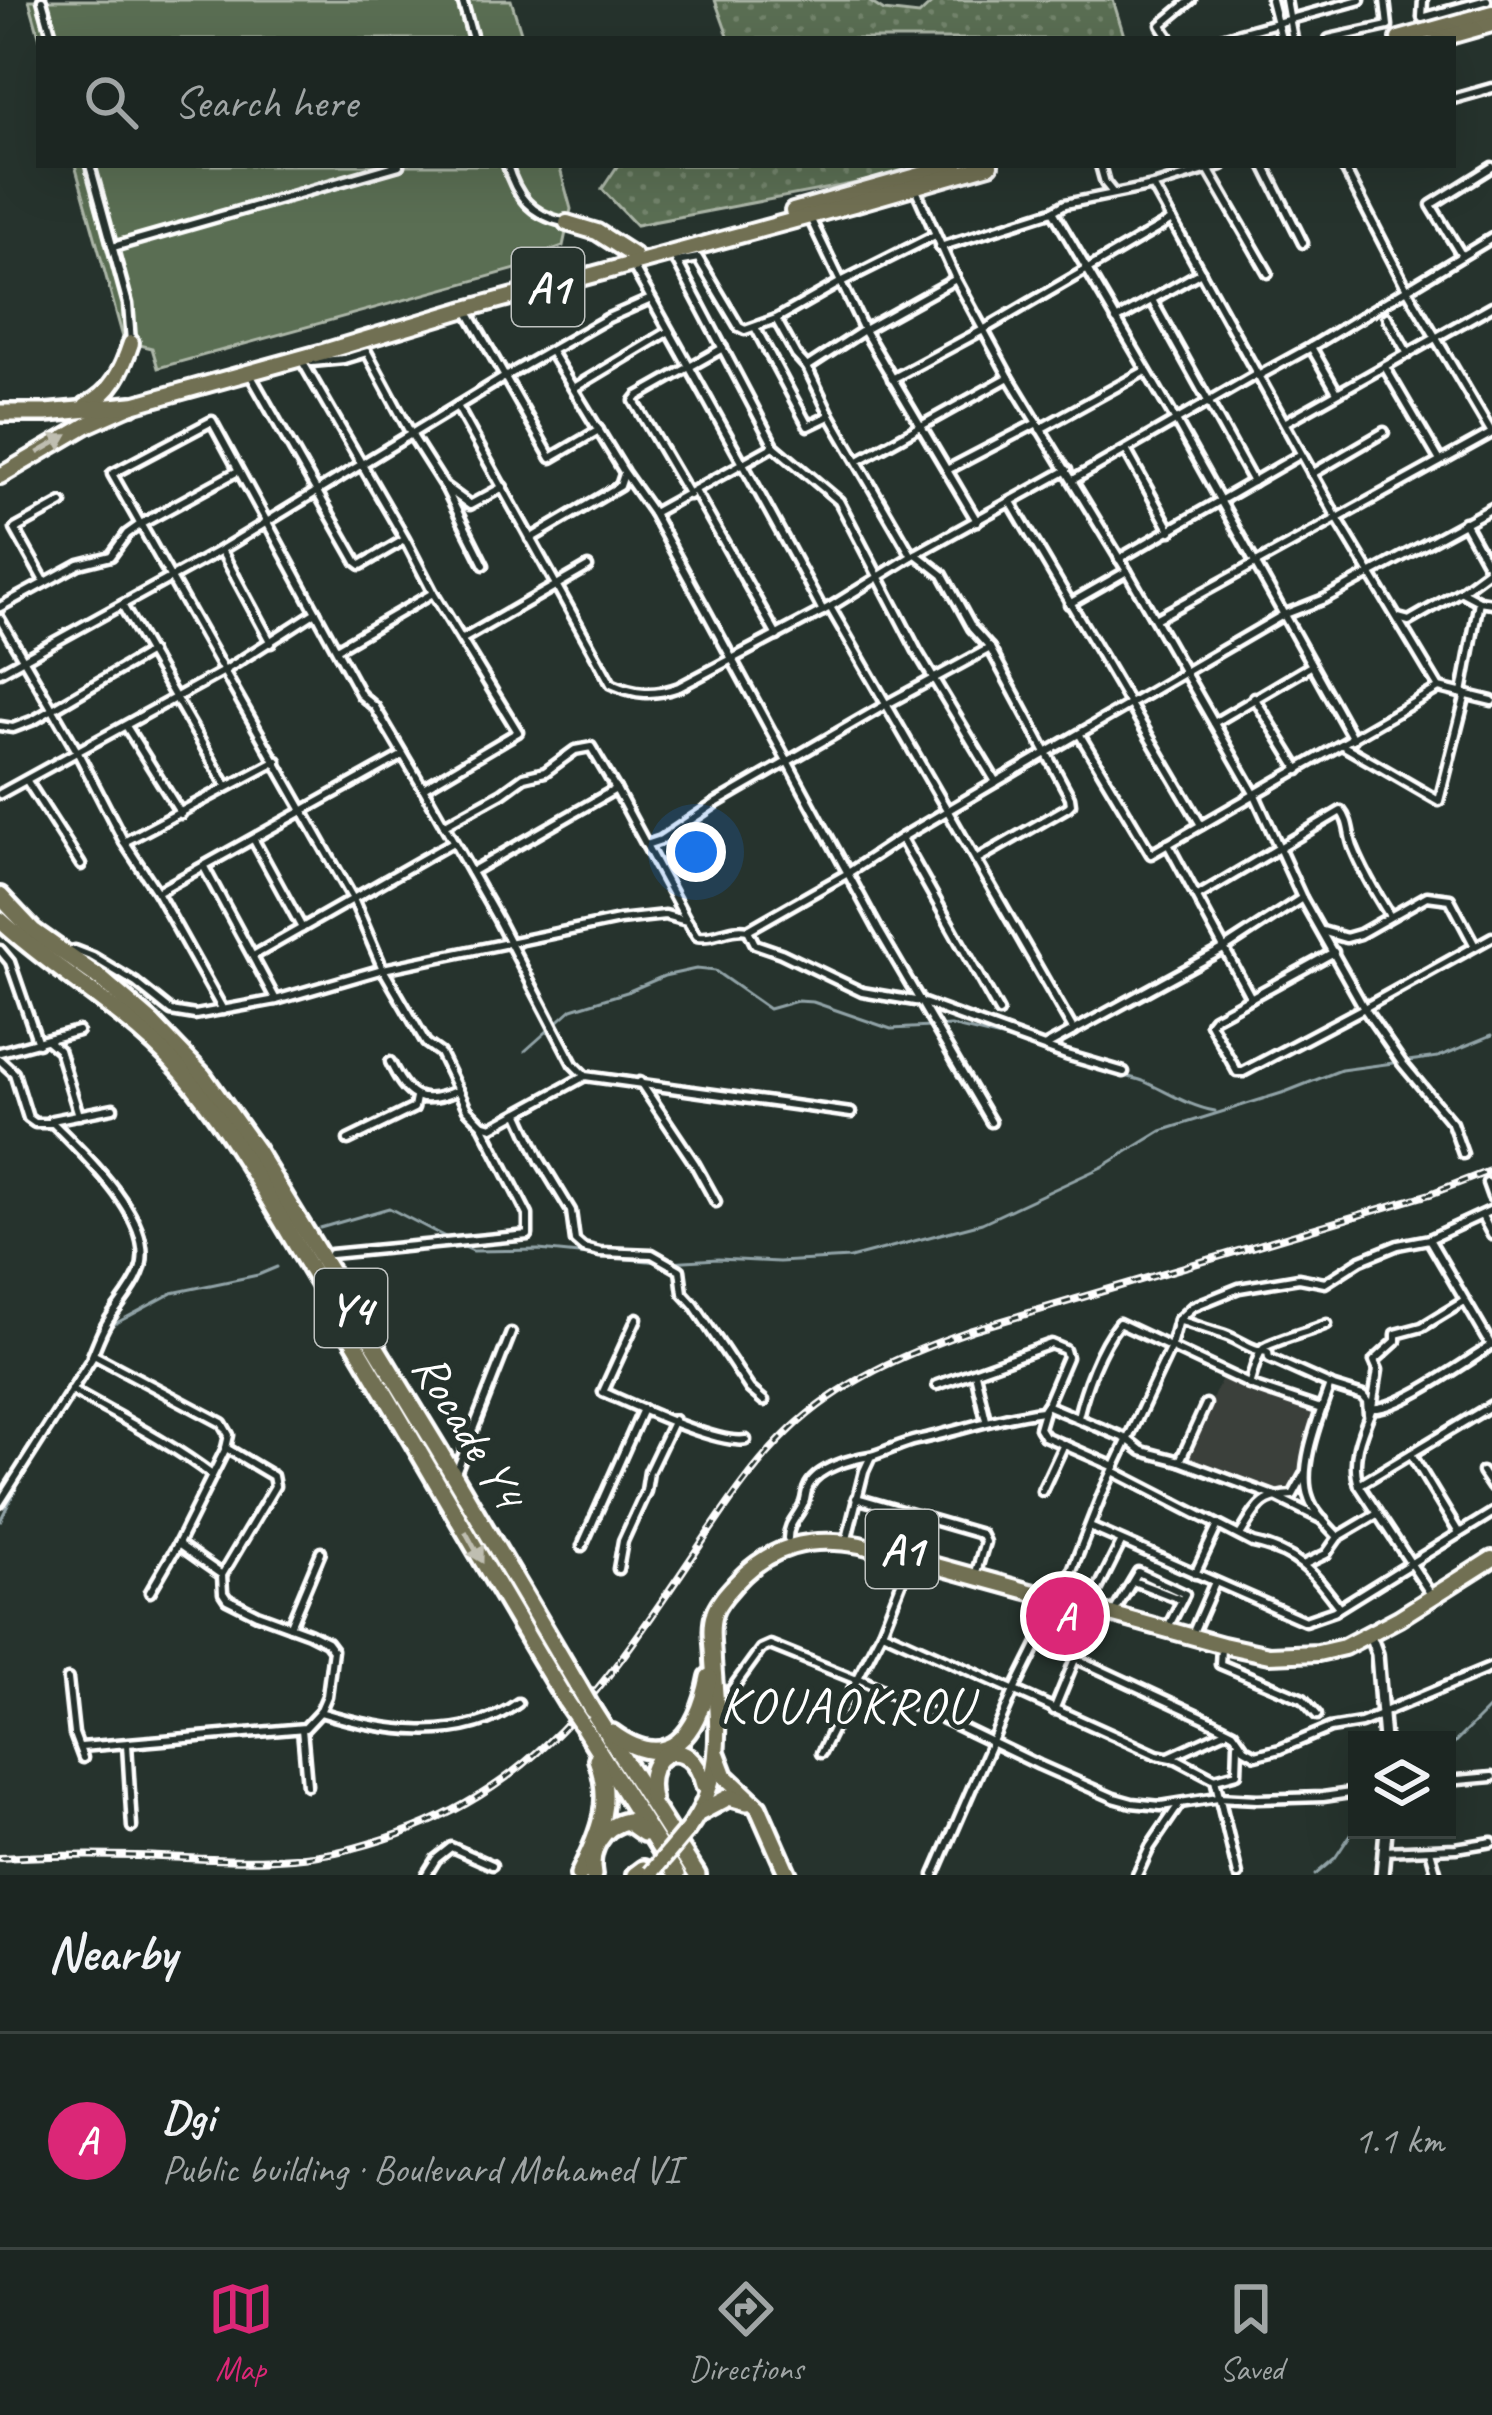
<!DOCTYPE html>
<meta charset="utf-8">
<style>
body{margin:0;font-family:Caveat,sans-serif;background:#252e2a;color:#f1f3f6}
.controls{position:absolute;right:36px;bottom:36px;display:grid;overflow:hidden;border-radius:0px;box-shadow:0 12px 48px #0002}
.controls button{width:108px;height:108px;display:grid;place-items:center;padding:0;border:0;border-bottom:3px solid #3a4340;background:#1c2622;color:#f1f3f6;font:60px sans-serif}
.you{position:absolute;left:696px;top:852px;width:42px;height:42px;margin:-30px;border:9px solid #fff;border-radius:50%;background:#1a73e8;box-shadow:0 0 0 18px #1a73e833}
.badge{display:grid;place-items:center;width:78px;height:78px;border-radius:50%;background:#db2777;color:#fff;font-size:39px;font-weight:700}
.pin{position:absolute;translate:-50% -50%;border:6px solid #fff;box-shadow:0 3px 12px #0006}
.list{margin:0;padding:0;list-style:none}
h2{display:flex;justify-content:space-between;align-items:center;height:156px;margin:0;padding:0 48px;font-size:51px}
h2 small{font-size:39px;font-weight:400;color:#a0a5a5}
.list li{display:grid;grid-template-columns:78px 1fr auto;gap:36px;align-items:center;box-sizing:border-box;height:216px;padding:0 48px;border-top:3px solid #3a4340}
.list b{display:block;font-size:45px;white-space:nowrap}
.list p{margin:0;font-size:39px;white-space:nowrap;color:#a0a5a5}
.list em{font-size:39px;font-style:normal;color:#a0a5a5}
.icon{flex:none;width:66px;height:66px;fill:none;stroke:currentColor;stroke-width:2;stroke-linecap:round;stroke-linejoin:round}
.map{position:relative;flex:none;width:1492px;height:1875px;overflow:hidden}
.search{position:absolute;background:#1c2622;box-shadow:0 12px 48px #0002;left:36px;right:36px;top:36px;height:132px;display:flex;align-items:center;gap:30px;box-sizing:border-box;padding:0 42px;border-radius:0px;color:#a0a5a5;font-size:45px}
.sheet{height:372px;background:#1c2622}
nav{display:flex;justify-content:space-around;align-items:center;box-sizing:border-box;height:168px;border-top:3px solid #3a4340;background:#1c2622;font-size:33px;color:#a0a5a5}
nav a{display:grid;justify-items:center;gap:6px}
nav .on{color:#db2777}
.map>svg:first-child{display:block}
.built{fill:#3b403a}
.grass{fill:url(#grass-dots);stroke:#acb6a8;stroke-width:3}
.pitch{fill:#5a6e52;stroke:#acb6a8;stroke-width:3}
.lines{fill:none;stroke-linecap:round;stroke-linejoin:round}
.stream{stroke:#91a3a7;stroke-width:3}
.minor-casing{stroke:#fff;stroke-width:15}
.tertiary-casing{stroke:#fff;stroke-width:18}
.primary-casing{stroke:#fff;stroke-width:22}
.trunk-casing{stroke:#fff;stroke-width:24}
.minor{stroke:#26332d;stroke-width:6}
.tertiary{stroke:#26332d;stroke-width:9}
.primary{stroke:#716f52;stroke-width:14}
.trunk{stroke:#716f52;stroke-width:15}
.rail-casing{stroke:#fff;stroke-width:8}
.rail{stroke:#26332d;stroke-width:3;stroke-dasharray:9;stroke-linecap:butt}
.primary-bridge-casing{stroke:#fff;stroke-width:22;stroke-linecap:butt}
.trunk-bridge-casing{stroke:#fff;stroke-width:24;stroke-linecap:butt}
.primary-bridge{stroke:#716f52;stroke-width:14}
.trunk-bridge{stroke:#716f52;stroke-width:15}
.oneway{fill:#bfbeb1}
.labels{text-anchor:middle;stroke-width:10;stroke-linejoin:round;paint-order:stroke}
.shield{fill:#26332d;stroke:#bec2c0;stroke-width:3}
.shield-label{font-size:45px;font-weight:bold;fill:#fff}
.street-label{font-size:48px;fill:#fff;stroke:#26332d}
.neighbourhood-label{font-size:51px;letter-spacing:3px;fill:#fff;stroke:#26332d}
</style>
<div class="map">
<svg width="1492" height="1875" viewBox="0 0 1492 1875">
<defs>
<pattern id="grass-dots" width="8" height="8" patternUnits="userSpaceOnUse" patternTransform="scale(3)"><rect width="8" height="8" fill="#5a6e52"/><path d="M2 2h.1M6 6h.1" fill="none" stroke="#73846c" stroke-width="1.8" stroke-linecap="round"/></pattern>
</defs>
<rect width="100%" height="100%" fill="#26332d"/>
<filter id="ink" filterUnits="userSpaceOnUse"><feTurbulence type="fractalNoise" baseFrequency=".00833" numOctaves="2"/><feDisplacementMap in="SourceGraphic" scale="24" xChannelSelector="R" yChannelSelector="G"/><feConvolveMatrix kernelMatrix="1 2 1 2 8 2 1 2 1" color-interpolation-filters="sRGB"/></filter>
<g filter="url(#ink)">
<!-- built -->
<path class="built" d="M1222 1378 1316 1412 1299 1502 1184 1460Z"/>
<!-- grass -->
<g class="grass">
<path d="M715 0H867L884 11 919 15 935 0H1113L1125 39H729Z"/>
<path d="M618 165H951L636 225 602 189Z"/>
</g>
<!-- pitch -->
<g class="pitch">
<path d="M29 0H511L523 39H40Z"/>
<path d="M75 165H559L571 209 563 246 540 254 541 262 158 368 152 348 124 341Z"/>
</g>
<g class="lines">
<!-- stream -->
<g class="stream">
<path d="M1053 1047 1064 1049 1078 1056"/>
<path d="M525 1051 572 1009 627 992 664 976 696 969 715 971 769 1009 797 1001 813 1002 891 1029 951 1026 1026 1044"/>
<path d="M1096 1067C1111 1076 1127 1075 1143 1081 1168 1092 1188 1106 1215 1111"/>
<path d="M320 1228 389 1208 451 1240"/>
<path d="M460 1245 473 1251 539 1250 658 1262"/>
<path d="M668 1262 718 1259 779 1262 850 1258 982 1223 1104 1166 1161 1131 1285 1092 1341 1070 1438 1057 1492 1035"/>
<path d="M103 1337 109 1327 172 1293 258 1275 277 1267"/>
<path d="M0 1521 31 1458"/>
<path d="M1447 1750 1492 1705"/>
<path d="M1315 1875 1335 1858 1357 1825"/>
</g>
<defs>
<g id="minor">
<path d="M42 0 53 39"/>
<path d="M462 0 473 39"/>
<path d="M1271 0 1281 39"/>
<path d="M1286 0 1293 39"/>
<path d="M1422 17 1423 0"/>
<path d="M1422 18 1487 0"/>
<path d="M1170 39 1161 25 1191 0"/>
<path d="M1218 39 1360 0"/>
<path d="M1329 39 1388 26 1385 0"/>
<path d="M1453 99 1492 88"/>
<path d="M90 165 128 304 131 342"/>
<path d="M507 165C516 196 531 215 563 222"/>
<path d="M1100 165 1105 183 1113 193"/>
<path d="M1264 165 1303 243"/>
<path d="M1208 169 1268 273"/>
<path d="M1153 186 1337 518 1439 688 1492 701"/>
<path d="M916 190 956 279 1009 377 1127 571 1255 795 1302 898 1364 1008 1243 1072H1237L1210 1023 1214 1018 1334 952"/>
<path d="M1053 211 1176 421 1353 739"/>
<path d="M811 220 864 330 977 521"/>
<path d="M113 247 399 165"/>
<path d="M940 247 1053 211 1065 204 1153 186 1222 165"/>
<path d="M674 256 774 446 839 501 917 651 996 782"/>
<path d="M1462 256 1431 205 1492 167"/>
<path d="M677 262 698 258 739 327 745 330 776 319 841 282 935 235"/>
<path d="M634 268C698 382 762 496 823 611"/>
<path d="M1152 300 1253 482"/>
<path d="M468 312 551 458 599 430"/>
<path d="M1387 317 1408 354"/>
<path d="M776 319 796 355 807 367 830 415 912 556"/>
<path d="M1116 320 1201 272"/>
<path d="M756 329 808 426 829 416"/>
<path d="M551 352 624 472 653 513 878 929 991 1122"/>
<path d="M302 361 405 539 433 593 518 732 425 787"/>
<path d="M312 362 344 359 367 352 411 434 444 486 470 505 503 487"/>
<path d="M807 367 864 330 956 279"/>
<path d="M1385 367 1440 461"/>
<path d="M251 376 357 562 361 565 404 540"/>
<path d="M1258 376 1311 347"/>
<path d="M892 379 983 330 1172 220"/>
<path d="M574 388 669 331"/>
<path d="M1337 392 1311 347 1492 238"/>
<path d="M457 406 611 684C636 695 654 696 679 687L830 607 912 556 1067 470"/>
<path d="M1286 422 1492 306"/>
<path d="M1040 429 1145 371"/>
<path d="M1126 450 1171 531"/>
<path d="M858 461 1009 377"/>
<path d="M947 470 1037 423"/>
<path d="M1312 474 1384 432"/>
<path d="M1073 480 1257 374"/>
<path d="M446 489 484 565"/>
<path d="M695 491 777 636"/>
<path d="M689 495 634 401 638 396 723 348"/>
<path d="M1011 502 1201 825"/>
<path d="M653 513 774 446"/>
<path d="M1464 522 1490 569"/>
<path d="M530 539 620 486 624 474"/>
<path d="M221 550 271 643"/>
<path d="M1119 559 1301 454"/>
<path d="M44 581 15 529 62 503"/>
<path d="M1462 592 1479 601 1492 603"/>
<path d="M1069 604 1127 571"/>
<path d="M122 605 227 787"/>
<path d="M0 607 79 564 111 556 127 534 141 524 238 471"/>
<path d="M830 607 976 860 1068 807 1071 804 1070 797 990 648 972 628 943 575 916 554"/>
<path d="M1398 618 1409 621 1461 591 1492 568"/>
<path d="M0 619 78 753 124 842 157 892 223 1010"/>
<path d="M1155 619 1492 433 1407 289 1343 165"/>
<path d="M463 639 588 567"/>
<path d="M338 648 433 593"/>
<path d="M0 672 221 550 503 378 608 318 651 299"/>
<path d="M1462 693 1479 601"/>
<path d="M1254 697 1299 770"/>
<path d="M1214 723 1309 667"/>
<path d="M0 726 13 728 34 720 150 652"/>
<path d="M126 726 181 814"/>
<path d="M1080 735 1151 854 1439 688"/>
<path d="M1342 745 1439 801 1466 694"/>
<path d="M27 781 81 865"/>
<path d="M0 794 224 671 316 612"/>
<path d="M444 825 502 793 524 777 545 772 575 750 591 747 616 789"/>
<path d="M901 838 999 1012"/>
<path d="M124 842 277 761"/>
<path d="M255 842 302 928"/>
<path d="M1168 844 1251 998"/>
<path d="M646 845 661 840 716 803 887 704 990 648"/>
<path d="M976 860 1074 1031"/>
<path d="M204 867 276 1000"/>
<path d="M471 872 616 789 686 919"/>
<path d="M157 892 403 755"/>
<path d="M1198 896 1341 811C1350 822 1348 834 1353 847 1363 872 1376 894 1390 916"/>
<path d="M748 930 755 944 781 953 862 992 921 1002 1066 1055 1124 1072"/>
<path d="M1322 931 1346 938 1360 934 1427 896 1450 899 1475 946"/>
<path d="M0 950 10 962 38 1043"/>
<path d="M66 952 75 950 93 957 136 983 171 1011 195 1015 276 1000 383 969 619 920 665 915 687 921 697 936C715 939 730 926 748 930L848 873 901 838 996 782 1283 615 1324 599 1492 508"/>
<path d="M253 956 453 842"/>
<path d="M47 1040 59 1050 79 1115"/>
<path d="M1046 1046 1225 948 1302 898"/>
<path d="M0 1052 78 1031"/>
<path d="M0 1060 14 1073 28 1118 35 1123H53C84 1155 160 1223 139 1273 132 1291 118 1305 108 1321 101 1332 97 1344 92 1356"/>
<path d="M390 1062C407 1097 420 1108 458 1090"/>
<path d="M585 1076 492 1127 482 1124 467 1109 440 1053 426 1043 383 969 353 899 112 474 212 421 361 695 375 707 423 788 497 918 573 1064 585 1076 851 1113"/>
<path d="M640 1082 695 1164 716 1202"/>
<path d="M519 1114 540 1160 571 1211 575 1241 583 1248 600 1252 652 1254 680 1270 683 1293 694 1305 750 1389 764 1401"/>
<path d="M52 1120 113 1108"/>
<path d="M348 1140 414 1108 416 1098"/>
<path d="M1463 1154 1452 1123 1402 1063 1364 1008 1492 937"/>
<path d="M1487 1183 1492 1197"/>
<path d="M1482 1216 1492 1235"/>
<path d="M1429 1239 1491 1345"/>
<path d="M331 1254 528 1235V1215L483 1127"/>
<path d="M637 1318 603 1392C633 1405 717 1445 746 1440"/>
<path d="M1178 1320C1192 1324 1205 1329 1219 1333 1237 1337 1251 1352 1268 1352L1269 1358 1334 1387 1363 1396 1367 1401 1368 1414"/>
<path d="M975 1373 986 1420"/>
<path d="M937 1385 1051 1344 1065 1350 1067 1357 1047 1404"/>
<path d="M1249 1385C1253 1374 1256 1357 1263 1348 1270 1342 1314 1330 1327 1324"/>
<path d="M1330 1385C1320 1414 1297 1468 1309 1498 1314 1513 1327 1525 1338 1537"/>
<path d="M71 1390C118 1417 169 1442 212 1475"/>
<path d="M1372 1407 1378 1370 1374 1361 1396 1341V1334L1422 1327 1463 1302"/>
<path d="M1044 1411 1039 1428 1044 1436 1115 1467"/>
<path d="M1078 1417C1085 1388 1099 1348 1119 1323L1255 1387 1321 1409"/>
<path d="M1411 1454 1459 1533"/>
<path d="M1180 1461 1206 1404"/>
<path d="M1115 1472 1253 1543C1299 1553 1312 1572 1339 1607"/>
<path d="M1482 1472 1492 1487"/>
<path d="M455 1475 511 1333"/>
<path d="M1359 1485 1492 1405"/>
<path d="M1042 1491 1064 1444"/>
<path d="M856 1498 981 1534 985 1542 977 1569"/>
<path d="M0 1502 94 1355 222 1423 229 1435 226 1448 178 1544 150 1592"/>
<path d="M1090 1527 1305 1621 1334 1611 1492 1513"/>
<path d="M1240 1535C1257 1509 1259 1496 1293 1495L1305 1473"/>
<path d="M788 1538C788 1523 798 1517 804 1503 807 1495 805 1492 809 1485 819 1467 852 1459 870 1456"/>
<path d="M846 1543 864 1471 871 1456C886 1452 902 1443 917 1440 960 1431 999 1416 1042 1411L1046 1405 1127 1439 1142 1451 1180 1461 1274 1496 1323 1520"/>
<path d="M178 1544 222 1575"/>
<path d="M582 1546 643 1409"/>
<path d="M1305 1564 1326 1554 1338 1537 1377 1514"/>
<path d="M618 1569 623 1541 646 1491 649 1472 674 1420"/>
<path d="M1195 1574 1218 1525"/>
<path d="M1133 1581 1182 1600"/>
<path d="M1432 1596 1359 1485C1350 1459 1362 1432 1372 1408 1397 1411 1467 1361 1491 1346"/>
<path d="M1092 1601 1121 1543"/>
<path d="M1113 1614 1138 1572 1185 1594 1182 1600"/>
<path d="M290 1626 321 1552"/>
<path d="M1167 1629 1182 1600"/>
<path d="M1194 1630 1215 1582"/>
<path d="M882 1631 1157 1755 1177 1759 1215 1779 1238 1875"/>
<path d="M1221 1648 1220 1664 1303 1699 1317 1715"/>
<path d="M1077 1659 1209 1720 1233 1732 1245 1749 1256 1755 1280 1749 1330 1728 1361 1723 1381 1715"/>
<path d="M858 1678 882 1631 910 1561"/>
<path d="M68 1679 74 1734 83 1758"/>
<path d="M732 1689 761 1649 770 1645 857 1680 858 1678 1039 1765 1114 1798 1132 1803 1161 1806 1218 1797 1257 1799 1323 1797 1357 1792"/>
<path d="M1054 1710 1094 1613"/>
<path d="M320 1712C382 1731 461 1745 518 1703"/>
<path d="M1382 1713 1492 1667"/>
<path d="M302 1729 307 1785"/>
<path d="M127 1744 132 1827"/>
<path d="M81 1747 305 1728 320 1712 327 1696 333 1650 327 1642 309 1633 257 1614 227 1599 223 1593 222 1575 275 1486 273 1476 226 1448"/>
<path d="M821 1753 857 1680"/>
<path d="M1169 1757 1228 1730"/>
<path d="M1215 1779 1237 1773 1238 1744"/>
<path d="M1447 1781 1492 1777"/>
<path d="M1430 1850 1437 1875"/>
<path d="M1383 1851 1456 1848 1492 1842"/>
<path d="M426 1875 436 1859 451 1847 492 1865"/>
<path d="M934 1875 1014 1691 1063 1593 1102 1494 1170 1349 1178 1320 1192 1307 1239 1288 1299 1278 1325 1283 1361 1260 1398 1245 1429 1239 1492 1210"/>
<path d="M1137 1875 1150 1847 1178 1806"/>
</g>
<g id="tertiary">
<path d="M1370 1635 1377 1654 1384 1740"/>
<path d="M1382 1875 1386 1830"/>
</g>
<g id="primary">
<path d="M1399 39 1492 13"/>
<path d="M1439 39 1492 24"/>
<path d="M793 211 956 165"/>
<path d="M567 223 597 232 633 255"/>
<path d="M86 405C112 393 122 370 131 343"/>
<path d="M0 476 87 425 132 405 323 352 466 309 854 204 990 165"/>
<path d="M688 1829C727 1776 717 1722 713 1660 713 1646 709 1628 714 1614 717 1603 728 1592 735 1584 770 1545 810 1536 860 1545L1223 1645 1269 1655 1318 1653 1344 1647 1399 1618 1492 1559"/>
</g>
<g id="trunk">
<path d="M0 413H46L132 405"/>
<path d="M0 896 33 931 101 979 152 1023 203 1076 255 1149 438 1449 578 1686"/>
<path d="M0 920C62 977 142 1019 194 1086 239 1143 278 1215 316 1278 401 1418 481 1561 566 1701"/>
<path d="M592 1710 697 1875"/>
<path d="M581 1723 677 1875"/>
<path d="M612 1733C670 1776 698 1732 709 1677"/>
<path d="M717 1755 725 1776 758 1807 788 1875"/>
<path d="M652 1799C641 1746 692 1734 704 1785"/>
<path d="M701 1812 729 1797 747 1802"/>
<path d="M579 1875C598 1834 614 1805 597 1759"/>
<path d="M593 1875C588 1850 602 1826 627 1821L644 1833"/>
<path d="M635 1875 643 1869"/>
</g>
</defs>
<!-- minor casing -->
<use href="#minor" class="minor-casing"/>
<!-- tertiary casing -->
<use href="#tertiary" class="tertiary-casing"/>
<!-- primary casing -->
<use href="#primary" class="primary-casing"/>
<!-- trunk casing -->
<use href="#trunk" class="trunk-casing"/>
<!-- minor -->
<use href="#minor" class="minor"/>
<!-- tertiary -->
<use href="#tertiary" class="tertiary"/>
<!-- primary -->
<use href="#primary" class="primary"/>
<!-- trunk -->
<use href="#trunk" class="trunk"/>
<defs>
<path id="rail" d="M0 1858C46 1855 91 1855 137 1856 210 1858 282 1867 354 1848 525 1804 597 1698 690 1560 720 1516 750 1468 790 1430 841 1381 906 1353 972 1330L1430 1194 1492 1170"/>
</defs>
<!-- rail casing -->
<use href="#rail" class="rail-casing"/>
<!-- rail -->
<use href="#rail" class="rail"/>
<defs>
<path id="primary-bridge" d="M651 1873 688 1829"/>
<g id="trunk-bridge">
<path d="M578 1686 592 1710"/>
<path d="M566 1701 581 1723"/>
</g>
</defs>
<!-- primary-bridge casing -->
<use href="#primary-bridge" class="primary-bridge-casing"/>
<!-- trunk-bridge casing -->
<use href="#trunk-bridge" class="trunk-bridge-casing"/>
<!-- primary-bridge -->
<use href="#primary-bridge" class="primary-bridge"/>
<!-- trunk-bridge -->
<use href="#trunk-bridge" class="trunk-bridge"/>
</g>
<!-- one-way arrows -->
<defs><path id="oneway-solid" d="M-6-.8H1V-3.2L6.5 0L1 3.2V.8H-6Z" transform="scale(3)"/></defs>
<g class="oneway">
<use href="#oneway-solid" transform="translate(53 444) rotate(-30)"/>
<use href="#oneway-solid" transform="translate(474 1547) rotate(61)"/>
</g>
</g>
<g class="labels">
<!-- shield labels -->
<g class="shield">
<rect x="512" y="248" width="72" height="78" rx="9"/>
<rect x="315" y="1269" width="72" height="78" rx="9"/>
<rect x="866" y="1510" width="72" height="78" rx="9"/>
</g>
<g class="shield-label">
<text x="548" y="303">A1</text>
<text x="351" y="1324">Y4</text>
<text x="902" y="1565">A1</text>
</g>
<!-- street labels -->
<g class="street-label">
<text transform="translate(470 1430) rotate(59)" y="17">Rocade Y4</text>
</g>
<!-- neighbourhood labels -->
<g class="neighbourhood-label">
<text x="847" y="1722">KOUAOKROU</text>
</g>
</g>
</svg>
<div class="controls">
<button><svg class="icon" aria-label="layers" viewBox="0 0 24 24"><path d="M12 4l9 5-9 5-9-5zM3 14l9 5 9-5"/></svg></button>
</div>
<div class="you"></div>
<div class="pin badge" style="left:1065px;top:1616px">A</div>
<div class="search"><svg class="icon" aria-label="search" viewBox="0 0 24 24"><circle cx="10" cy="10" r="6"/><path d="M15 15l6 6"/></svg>Search here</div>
</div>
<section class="sheet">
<h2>Nearby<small></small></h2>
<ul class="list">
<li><span class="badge">A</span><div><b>Dgi</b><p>Public building · Boulevard Mohamed VI</p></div><em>1.1 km</em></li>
</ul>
</section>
<nav>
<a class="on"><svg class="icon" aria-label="map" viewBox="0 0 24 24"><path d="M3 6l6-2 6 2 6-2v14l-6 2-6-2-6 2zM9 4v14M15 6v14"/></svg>Map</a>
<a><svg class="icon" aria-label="directions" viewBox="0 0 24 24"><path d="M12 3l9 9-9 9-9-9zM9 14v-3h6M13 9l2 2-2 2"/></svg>Directions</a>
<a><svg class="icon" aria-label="saved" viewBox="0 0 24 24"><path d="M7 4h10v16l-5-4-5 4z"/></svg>Saved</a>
</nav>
